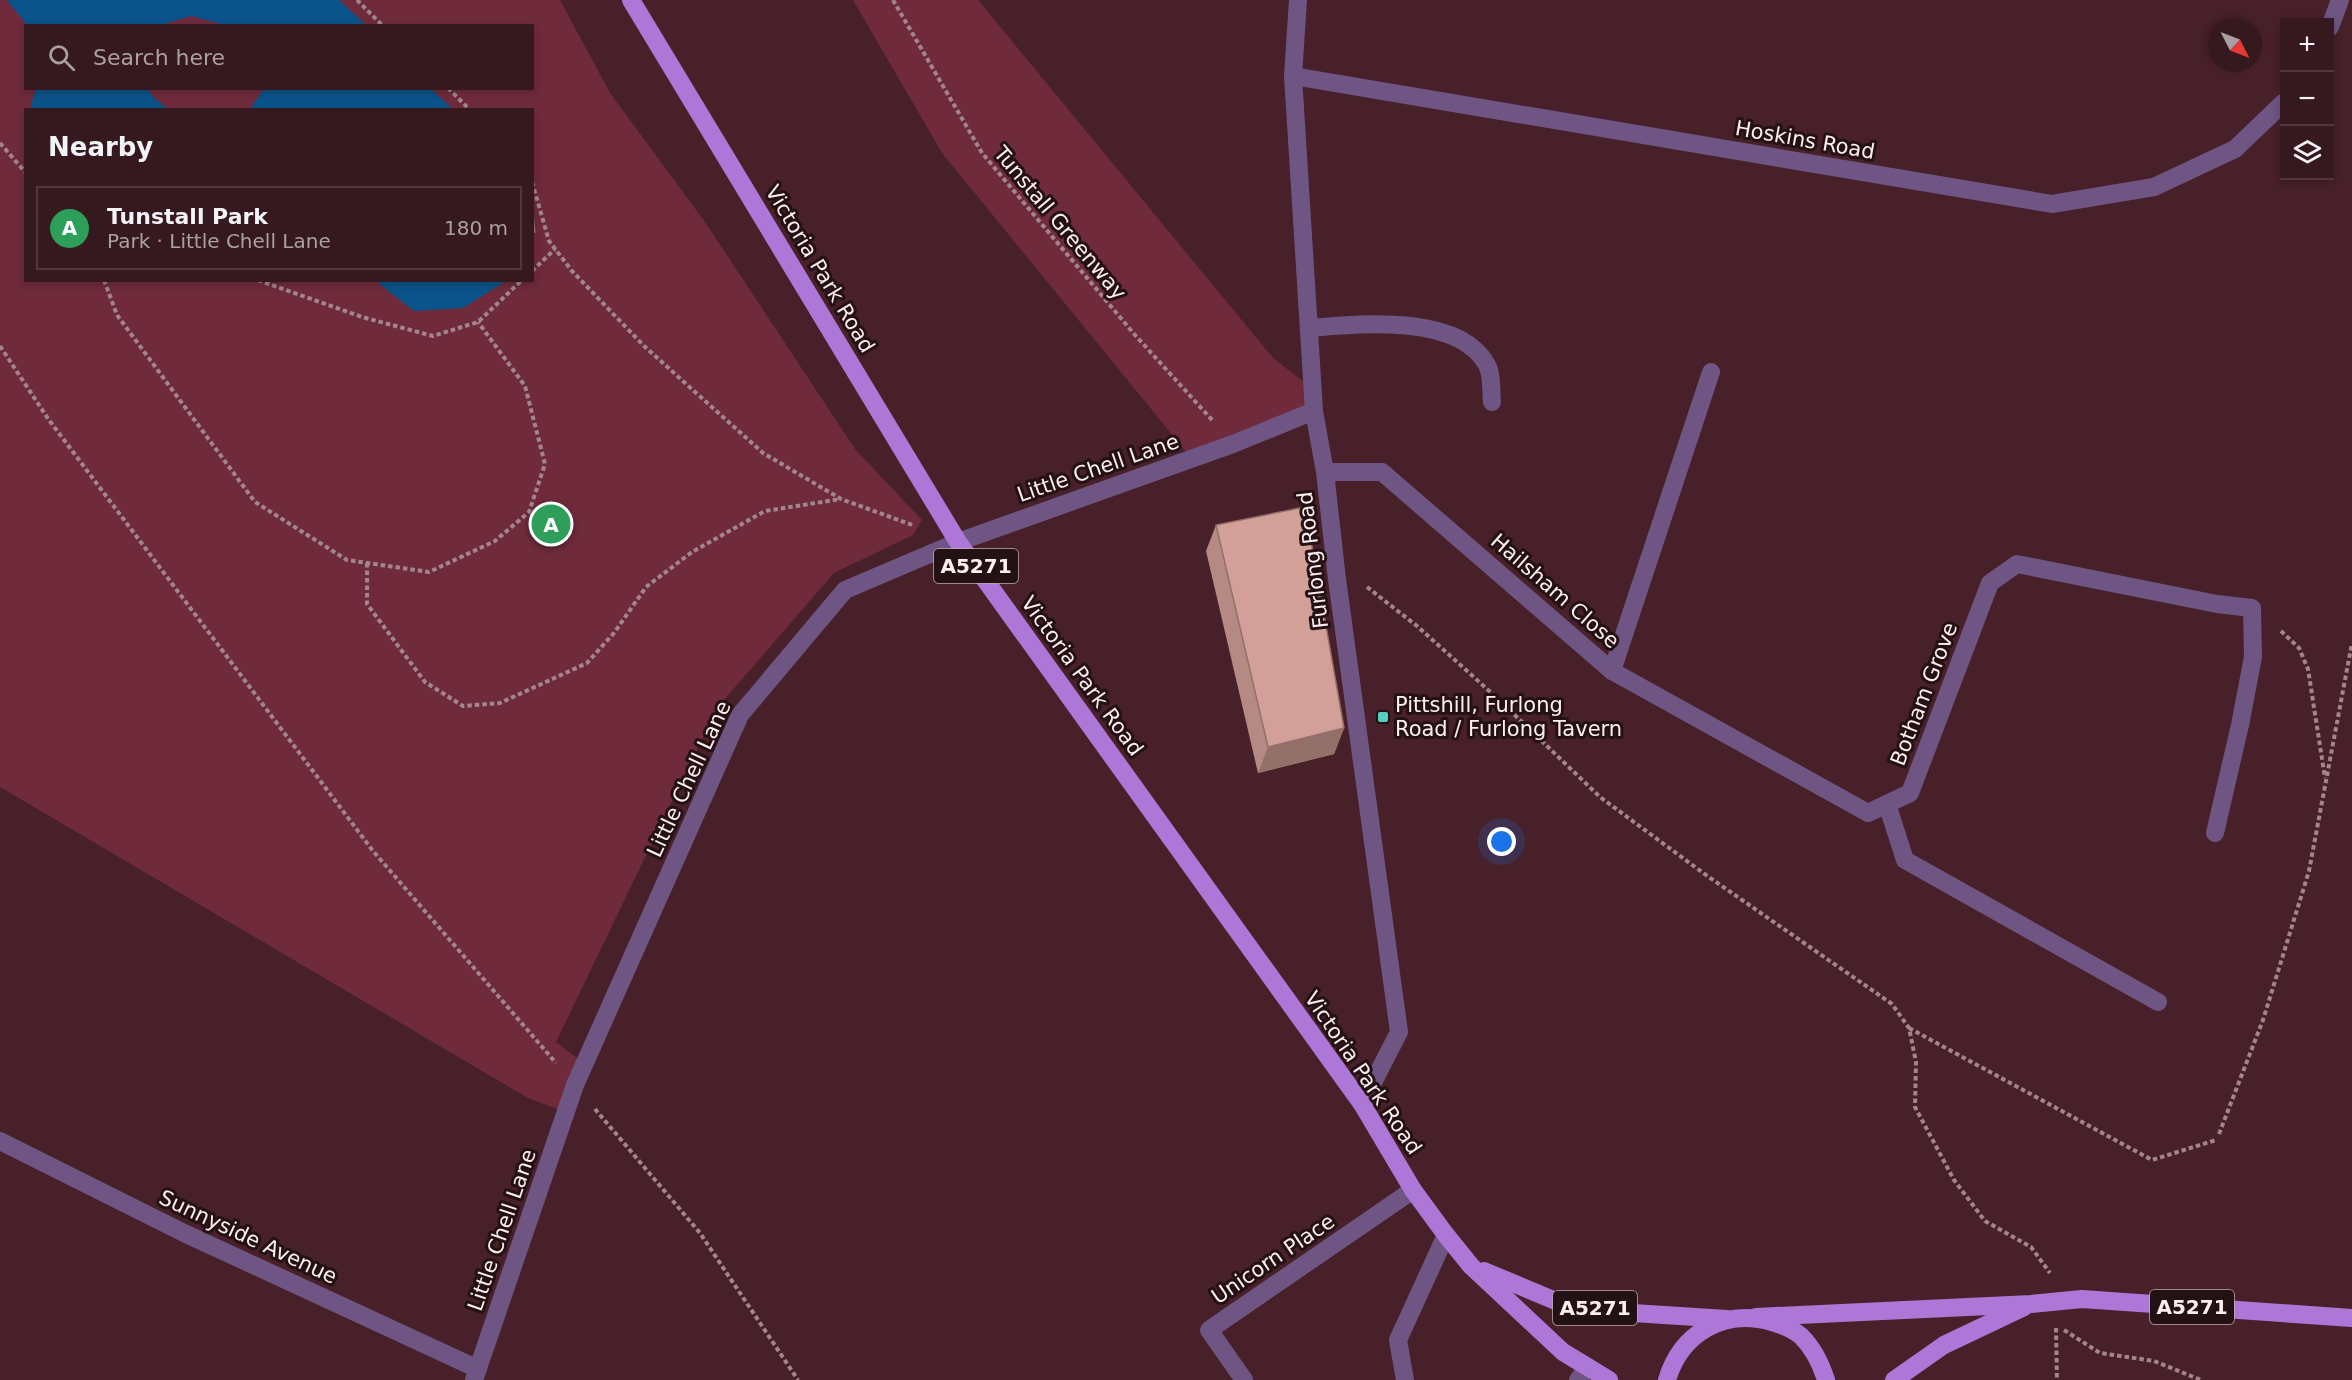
<!DOCTYPE html>
<meta charset="utf-8">
<style>
body{margin:0;font-family:"DejaVu Sans",sans-serif;background:#3d2128;color:#f1f3f6}
.controls{position:absolute;right:18px;top:18px;display:grid;overflow:hidden;border-radius:0px;box-shadow:0 3px 9px #0003}
.controls button{width:54px;height:54px;display:grid;place-items:center;padding:0;border:0;border-bottom:2px solid #50373d;background:#36181f;color:#f1f3f6;font:30px sans-serif}
.compass{position:absolute;left:2208px;top:18px;width:54px;height:54px;border-radius:50%;background:#36181f;box-shadow:0 3px 9px #0003;rotate:132deg}
.you{position:absolute;left:1502px;top:842px;width:21px;height:21px;margin:-15px;border:4px solid #fff;border-radius:50%;background:#1a73e8;box-shadow:0 0 0 9px #1a73e833}
.badge{display:grid;place-items:center;width:39px;height:39px;border-radius:50%;background:#b45309;color:#fff;font-size:20px;font-weight:700}
.pin{position:absolute;translate:-50% -50%;border:3px solid #fff;box-shadow:0 2px 6px #0006}
.list{margin:0;padding:0;list-style:none}
h2{display:flex;justify-content:space-between;align-items:center;height:78px;margin:0;padding:0 24px;font-size:26px}
h2 small{font-size:20px;font-weight:400;color:#aaa0a4}
.list li{display:grid;grid-template-columns:39px 1fr auto;gap:18px;align-items:center;box-sizing:border-box;height:84px;margin:0 12px 12px;padding:0 12px;border:2px solid #50373d;border-radius:0px}
.list b{display:block;font-size:22px;white-space:nowrap}
.list p{margin:0;font-size:20px;white-space:nowrap;color:#aaa0a4}
.list em{font-size:20px;font-style:normal;color:#aaa0a4}
.icon{flex:none;width:33px;height:33px;fill:none;stroke:currentColor;stroke-width:2;stroke-linecap:round;stroke-linejoin:round}
.map{position:relative;flex:none;width:2352px;height:1380px;overflow:hidden}
.search{position:absolute;background:#36181f;box-shadow:0 3px 9px #0003;left:24px;top:24px;width:510px;height:66px;display:flex;align-items:center;gap:15px;box-sizing:border-box;padding:0 21px;border-radius:0px;color:#aaa0a4;font-size:22px}
.panel{position:absolute;background:#36181f;box-shadow:0 3px 9px #0003;left:24px;top:108px;width:510px;height:174px;border-radius:0px}
.map>svg:first-child{display:block}
.green{fill:#6f2b3b;fill-rule:evenodd}
.water{fill:#0a548b}
.lines{fill:none;stroke-linecap:round;stroke-linejoin:round}
.path{stroke:#a2868b;stroke-width:4;stroke-dasharray:4.5 3;stroke-linecap:butt}
.minor{stroke:#6e5583;stroke-width:18}
.major{stroke:#ac77d7;stroke-width:18}
.wall{fill:#b58a84}
.shaded-wall{fill:#94706b}
.building{fill:#d3a099;stroke:#94706b;stroke-width:1.5}
.poi-dot{fill:#55cec4;stroke:#231114;stroke-width:2}
.labels{text-anchor:middle;stroke-width:6;stroke-linejoin:round;paint-order:stroke}
.shield{fill:#231114;stroke:#bdacae;stroke-width:1.5}
.shield-label{font-size:20px;font-weight:bold;fill:#ffeef0}
.street-label{font-size:21px;fill:#ffeef0;stroke:#231114}
.poi-label{font-size:21px;fill:#ffeef0;stroke:#231114;text-anchor:start}
</style>
<div class="map">
<svg width="2352" height="1380" viewBox="0 0 2352 1380">
<rect width="100%" height="100%" fill="#482029"/>
<!-- green -->
<g class="green">
<path d="M0 0H560L610 93 705 222 855 449 922 520 913 535 834 573 717 708 556 1042 585 1064 565 1112 528 1098 0 787ZM26 26H532V88H26ZM26 110H532V280H26Z"/>
<path d="M853 0H978L1273 358 1313 389 1314 411 1192 459 942 153Z"/>
</g>
<!-- water -->
<g class="water">
<path d="M7 0H339L366 25H225L191 16 161 25H27Z"/>
<path d="M36 89H148L153 97 168 109H32V101Z"/>
<path d="M264 89H431L453 109H250Z"/>
<path d="M376 281H506L463 308 414 311Z"/>
</g>
<g class="lines">
<!-- path -->
<g class="path">
<path d="M357 0 383 26"/>
<path d="M893 0 982 153 1135 335 1213 421"/>
<path d="M448 88 470 110"/>
<path d="M0 143 26 173"/>
<path d="M532 182 549 241 572 271 644 346 763 453 841 499 915 526"/>
<path d="M532 271 555 249"/>
<path d="M104 280 117 315 255 502 347 560 429 572 495 541 529 512 545 464 525 386 478 322"/>
<path d="M258 280 362 317 433 336 478 322 522 280"/>
<path d="M0 346 49 420 373 851 556 1063"/>
<path d="M367 563V604L425 682 463 706 500 703 587 663 614 633 646 587 692 552 765 511 841 499"/>
<path d="M1367 587 1417 626 1496 697 1600 797 1706 875 1892 1004 1909 1028 1916 1062 1915 1107 1954 1180 1985 1221 2031 1247 2050 1273"/>
<path d="M2281 631 2299 648 2308 669 2325 778"/>
<path d="M1909 1028 2152 1160 2216 1140"/>
<path d="M595 1109 700 1233 798 1380"/>
<path d="M2219 1134 2263 1020 2309 871 2352 643"/>
<path d="M2056 1328 2057 1380"/>
<path d="M2064 1330 2100 1353 2154 1361 2201 1380"/>
</g>
<!-- minor -->
<g class="minor">
<path d="M1298 0 1293 76 1314 411 1325 472 1337 579 1399 1032 1362 1104"/>
<path d="M2330 27 2340 0"/>
<path d="M1293 76 2052 204 2154 187 2235 149 2284 102"/>
<path d="M1309 328C1358 324 1459 313 1487 365 1492 374 1491 391 1492 402"/>
<path d="M1325 472H1382L1612 671 1711 372"/>
<path d="M1612 671 1868 813 1910 793 1990 583 2017 564 2217 604 2252 608 2253 657 2240 725 2215 833"/>
<path d="M1887 804 1905 860 2158 1002"/>
<path d="M0 1141 184 1233 478 1369"/>
<path d="M474 1380 575 1085 740 715 845 590 958 542 1233 444 1314 411"/>
<path d="M1244 1380 1209 1330 1413 1190"/>
<path d="M1405 1380 1398 1340 1446 1235"/>
<path d="M1578 1380 1588 1367"/>
</g>
<!-- major -->
<g class="major">
<path d="M631 0 958 542 1362 1104 1413 1190 1446 1235 1471 1266 1563 1352 1609 1380"/>
<path d="M1484 1271 1558 1302 1617 1312 1727 1319"/>
<path d="M1756 1317 2031 1304 2082 1299 2352 1318"/>
<path d="M1667 1380C1681 1333 1724 1308 1772 1322 1782 1325 1793 1329 1801 1336 1814 1349 1821 1364 1826 1380"/>
<path d="M1894 1380 1944 1345 2024 1307"/>
</g>
</g>
<!-- wall -->
<path class="wall" d="M1216 525 1344 728 1334 754 1258 773 1206 551Z"/>
<!-- shaded-wall -->
<path class="shaded-wall" d="M1344 728 1334 754 1258 773 1268 747Z"/>
<!-- building -->
<g class="building">
<path d="M532 207 535 232H532Z"/>
<path d="M1305 507 1344 728 1268 747 1216 525Z"/>
</g>
<!-- markers -->
<rect class="poi-dot" x="1377" y="711" width="12" height="12" rx="3"/>
<g class="labels">
<!-- shield labels -->
<g class="shield">
<rect x="934" y="549" width="84" height="34" rx="4.5"/>
<rect x="2150" y="1290" width="84" height="34" rx="4.5"/>
<rect x="1553" y="1291" width="84" height="34" rx="4.5"/>
</g>
<g class="shield-label">
<text x="976" y="573">A5271</text>
<text x="2192" y="1314">A5271</text>
<text x="1595" y="1315">A5271</text>
</g>
<!-- street labels -->
<g class="street-label">
<text transform="translate(1805 140) rotate(10)" y="7">Hoskins Road</text>
<text transform="translate(1060 223) rotate(50)" y="7">Tunstall Greenway</text>
<text transform="translate(820 269) rotate(59)" y="7">Victoria Park Road</text>
<text transform="translate(1098 468) rotate(-19)" y="7">Little Chell Lane</text>
<text transform="translate(1313 560) rotate(-97)" y="7">Furlong Road</text>
<text transform="translate(1555 591) rotate(41)" y="7">Hailsham Close</text>
<text transform="translate(1082 676) rotate(54)" y="7">Victoria Park Road</text>
<text transform="translate(1924 694) rotate(-69)" y="7">Botham Grove</text>
<text transform="translate(689 779) rotate(-65)" y="7">Little Chell Lane</text>
<text transform="translate(1363 1073) rotate(56)" y="7">Victoria Park Road</text>
<text transform="translate(502 1230) rotate(-71)" y="7">Little Chell Lane</text>
<text transform="translate(248 1237) rotate(25)" y="7">Sunnyside Avenue</text>
<text transform="translate(1273 1259) rotate(-34)" y="7">Unicorn Place</text>
</g>
<!-- poi labels -->
<g class="poi-label">
<text x="1395" y="712">Pittshill, Furlong<tspan x="1395" dy="24">Road / Furlong Tavern</tspan></text>
</g>
</g>
</svg>
<div class="controls">
<button>+</button>
<button>−</button>
<button><svg class="icon" aria-label="layers" viewBox="0 0 24 24"><path d="M12 4l9 5-9 5-9-5zM3 14l9 5 9-5"/></svg></button>
</div>
<svg class="compass" viewBox="-18 -18 36 36"><path d="M0-13l5 13h-10z" fill="#e53935"/><path d="M0 13l5-13h-10z" fill="#aaa0a4"/></svg>
<div class="you"></div>
<div class="pin badge" style="left:551px;top:524px;background:#2e9e5b">A</div>
<div class="search"><svg class="icon" aria-label="search" viewBox="0 0 24 24"><circle cx="10" cy="10" r="6"/><path d="M15 15l6 6"/></svg>Search here</div>
<section class="panel">
<h2>Nearby<small></small></h2>
<ul class="list">
<li><span class="badge" style="background:#2e9e5b">A</span><div><b>Tunstall Park</b><p>Park · Little Chell Lane</p></div><em>180 m</em></li>
</ul>
</section>
</div>
